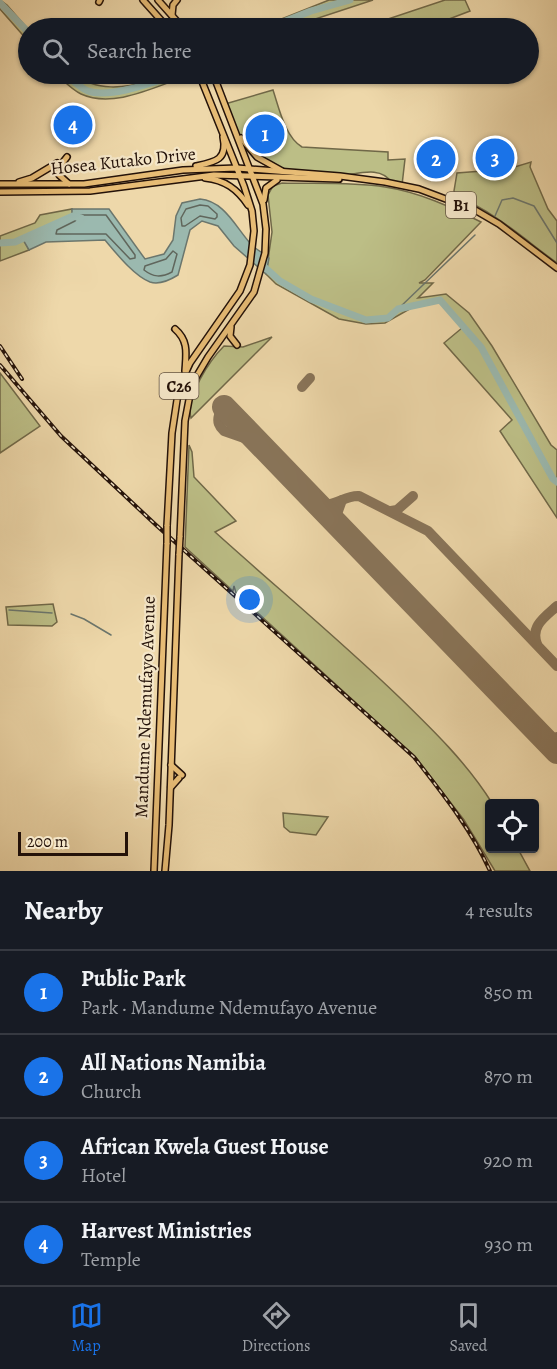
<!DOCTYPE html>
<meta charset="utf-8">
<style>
body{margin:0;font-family:Alegreya,serif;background:#20242c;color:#f1f3f6}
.controls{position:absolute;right:18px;bottom:18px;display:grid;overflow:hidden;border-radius:6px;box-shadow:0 2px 4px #0004}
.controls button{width:54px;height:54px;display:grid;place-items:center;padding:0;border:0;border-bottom:2px solid #363941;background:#171b24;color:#f1f3f6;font:30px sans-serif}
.scale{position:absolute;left:18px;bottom:15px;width:110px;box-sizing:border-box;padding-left:6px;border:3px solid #241209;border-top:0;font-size:16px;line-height:21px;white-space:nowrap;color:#241209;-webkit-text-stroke:4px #f4e6c8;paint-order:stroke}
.you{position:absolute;left:250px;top:600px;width:21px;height:21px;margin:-15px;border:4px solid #fff;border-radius:50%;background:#1a73e8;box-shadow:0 0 0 9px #1a73e833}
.badge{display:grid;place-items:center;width:39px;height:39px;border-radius:50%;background:#1a73e8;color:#fff;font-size:20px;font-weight:700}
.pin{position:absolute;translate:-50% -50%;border:3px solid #fff;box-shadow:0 2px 6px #0006}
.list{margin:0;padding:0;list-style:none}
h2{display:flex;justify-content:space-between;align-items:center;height:78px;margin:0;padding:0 24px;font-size:26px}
h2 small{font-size:20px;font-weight:400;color:#9ea1a6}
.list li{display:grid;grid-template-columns:39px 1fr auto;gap:18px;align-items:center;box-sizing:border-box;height:84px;padding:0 24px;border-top:2px solid #363941}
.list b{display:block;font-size:22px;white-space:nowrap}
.list p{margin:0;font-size:20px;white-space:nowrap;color:#9ea1a6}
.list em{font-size:20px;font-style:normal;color:#9ea1a6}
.icon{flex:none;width:33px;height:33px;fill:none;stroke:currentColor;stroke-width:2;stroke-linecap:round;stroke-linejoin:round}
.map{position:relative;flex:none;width:557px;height:871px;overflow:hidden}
.search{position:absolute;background:#171b24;box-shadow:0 2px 4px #0004;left:18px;right:18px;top:18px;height:66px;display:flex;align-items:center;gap:15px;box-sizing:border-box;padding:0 21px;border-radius:33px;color:#9ea1a6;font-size:22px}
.sheet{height:414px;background:#171b24}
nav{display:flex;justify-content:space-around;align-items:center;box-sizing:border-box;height:84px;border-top:2px solid #363941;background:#171b24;font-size:16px;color:#9ea1a6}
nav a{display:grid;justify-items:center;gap:3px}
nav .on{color:#1a73e8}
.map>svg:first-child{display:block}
.green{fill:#bcbe86;stroke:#706848;stroke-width:1.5}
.water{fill:#9bb9af;stroke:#6b766d;stroke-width:1.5}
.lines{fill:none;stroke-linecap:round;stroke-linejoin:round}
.shore{stroke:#60665c;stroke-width:1.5}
.stream{stroke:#6b766d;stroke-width:1.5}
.river{stroke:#9bb9af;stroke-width:7}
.taxiway{stroke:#89755a;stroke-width:10}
.runway{stroke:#89755a;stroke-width:24}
.primary-casing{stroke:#241209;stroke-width:8}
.primary{stroke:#e7bc75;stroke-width:5}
.rail-casing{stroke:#241209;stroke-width:4}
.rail{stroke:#f4e6c8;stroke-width:1.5;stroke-dasharray:4.5;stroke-linecap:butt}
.primary-bridge-casing{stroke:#241209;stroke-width:8;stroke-linecap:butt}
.primary-bridge{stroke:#e7bc75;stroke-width:5}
.labels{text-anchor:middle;stroke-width:4.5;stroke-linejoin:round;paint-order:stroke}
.shield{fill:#f4e6c8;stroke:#625242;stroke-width:1.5}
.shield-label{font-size:16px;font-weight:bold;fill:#241209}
.street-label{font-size:18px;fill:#241209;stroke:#f4e6c8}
</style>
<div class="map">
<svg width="557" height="871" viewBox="0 0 557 871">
<rect width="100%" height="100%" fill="#eed8aa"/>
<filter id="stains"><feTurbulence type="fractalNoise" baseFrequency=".00333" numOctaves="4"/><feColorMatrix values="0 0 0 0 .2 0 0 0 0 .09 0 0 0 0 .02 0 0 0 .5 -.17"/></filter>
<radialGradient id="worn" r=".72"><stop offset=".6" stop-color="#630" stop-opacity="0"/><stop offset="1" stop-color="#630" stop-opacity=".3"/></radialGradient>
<!-- green -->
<g class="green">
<path d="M0 0 7 5 28 29V41L0 9Z"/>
<path d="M329 0H373L288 28H259Z"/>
<path d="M445 0H465L470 11 436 24 386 28 385 20Z"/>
<path d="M56 74H77C94 92 126 88 149 81 166 77 176 70 194 74 161 83 116 110 81 94 72 90 64 81 56 74Z"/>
<path d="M273 90C279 108 285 137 302 147L388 152V160L405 159 402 185 392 183C381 165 358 174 341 176 329 177 296 175 285 172 270 168 245 143 236 130 231 123 229 112 225 104Z"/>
<path d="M531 162 530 167 548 209 557 221V263C524 239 495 212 456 196L454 191 457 173 508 169Z"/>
<path d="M282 183C316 184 351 182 385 187 419 192 451 207 481 222L425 280 419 283H433L418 298 446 294 469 313 492 346 551 445 557 450V518L500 431 512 420 444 343 462 328 440 302 413 307 385 323 366 324 339 319 276 284 266 274 272 232 268 195 273 186Z"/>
<path d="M72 209 73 216 23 238 29 250 0 261V236L35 223 40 215Z"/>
<path d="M272 337 191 418C185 397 210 360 224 346L243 347Z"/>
<path d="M0 373 40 426 0 453Z"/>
<path d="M189 445 192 452 194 477 236 521 215 532C276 587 340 640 399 697 433 730 467 763 492 803L490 804V848L518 849 530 871H495L464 820 416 758 236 593 234 586 233 591 185 547Z"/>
<path d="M53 604 57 622 52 626 8 625 6 607Z"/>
<path d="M283 813 328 817 316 835 290 832 284 827Z"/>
</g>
<!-- water -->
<path class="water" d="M200 199C224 201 235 226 250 243 255 249 263 253 269 258L266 274 234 246 218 226 202 221 190 230 178 275C170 280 159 285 150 282 134 276 116 253 105 240L46 242 29 250 22 238 72 216V209H109L145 259 164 254 173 240 176 216 182 203Z"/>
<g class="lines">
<!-- shore -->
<g class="shore">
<path d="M200 205 208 206 217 214V217L215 219 200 216 185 226H182L181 218 186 209Z"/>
<path d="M80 215H106L135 255V258L130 259 106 234H56L57 230 75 221Z"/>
<path d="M173 251 177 254 172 272C161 278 153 277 144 270L145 266 166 259Z"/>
</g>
<!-- stream -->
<g class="stream">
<path d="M495 216 502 200 513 198 534 206 557 243"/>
<path d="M398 309 475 235"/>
<path d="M9 610 52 613"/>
<path d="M71 614 84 619 111 635"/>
</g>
<!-- river -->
<g class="river">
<path d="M0 3 28 32"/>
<path d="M268 28 311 11 350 0"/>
<path d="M66 74C72 80 80 88 88 91 110 99 157 81 179 74"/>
<path d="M0 243 15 242 73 216 81 218"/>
<path d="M260 263 280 281 311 299 366 320 388 318 398 309 440 300 481 347 553 479 557 482"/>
</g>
<!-- taxiway -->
<g class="taxiway">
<path d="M302 387 310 378"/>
<path d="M228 410 219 415C217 422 219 426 224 431L261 444"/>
<path d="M316 501C333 511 342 495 359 496L428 531 557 666"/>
<path d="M391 511 397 510 413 496"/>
<path d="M340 525 337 514 342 500"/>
<path d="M537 644C530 626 545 617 557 606"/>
<path d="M541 735 549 739 557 737"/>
</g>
<!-- runway -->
<path class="runway" d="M224 407 557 752"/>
<defs>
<g id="primary">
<path d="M143 0 168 28"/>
<path d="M158 0 183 28"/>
<path d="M99 2 100 0"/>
<path d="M172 15 173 5 177 0"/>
<path d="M241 138 257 157 282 171"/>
<path d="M67 157 60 166 59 175 69 184"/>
<path d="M196 166C215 162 228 160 223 137"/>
<path d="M205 178C225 180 237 189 248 205"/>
<path d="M19 182 32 178 57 163"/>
<path d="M0 184H84L183 170 237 168 340 176 385 182 419 189 475 210 499 224 557 268"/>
<path d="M0 192 90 191 214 175 339 179"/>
<path d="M264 200 266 188 277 180"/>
<path d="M231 327 230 336 237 345"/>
<path d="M175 329C189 341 186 354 185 371"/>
<path d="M167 526 172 433 179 387 190 363 240 291 250 265 254 231 252 211 244 186 199 74"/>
<path d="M180 537 185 421 192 384 208 357 254 292 265 253 266 229 263 204 213 74"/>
<path d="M171 765 182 775"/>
<path d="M171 787 179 778"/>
<path d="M154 871 167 543"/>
<path d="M165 871 169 825 179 554"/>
</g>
</defs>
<!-- primary casing -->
<use href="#primary" class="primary-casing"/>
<!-- primary -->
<use href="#primary" class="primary"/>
<defs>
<g id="rail">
<path d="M0 346 22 379"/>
<path d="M0 365 61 436 156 525 414 757C442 793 471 829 490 871"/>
</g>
</defs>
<!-- rail casing -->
<use href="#rail" class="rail-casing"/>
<!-- rail -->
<use href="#rail" class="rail"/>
<defs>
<g id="primary-bridge">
<path d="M167 543V526"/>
<path d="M179 554 180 537"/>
</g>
</defs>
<!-- primary-bridge casing -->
<use href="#primary-bridge" class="primary-bridge-casing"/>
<!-- primary-bridge -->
<use href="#primary-bridge" class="primary-bridge"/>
</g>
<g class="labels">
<!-- shield labels -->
<g class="shield">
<rect x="446" y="192" width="30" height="26" rx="4.5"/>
<rect x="159.5" y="373" width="39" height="26" rx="4.5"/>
</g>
<g class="shield-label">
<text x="461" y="211">B1</text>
<text x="179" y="392">C26</text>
</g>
<!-- street labels -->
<g class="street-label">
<text transform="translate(123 161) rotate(-6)" y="6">Hosea Kutako Drive</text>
<text transform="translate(145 707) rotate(-88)" y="6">Mandume Ndemufayo Avenue</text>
</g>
</g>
<rect width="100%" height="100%" filter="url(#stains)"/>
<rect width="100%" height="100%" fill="url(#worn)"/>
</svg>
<div class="controls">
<button><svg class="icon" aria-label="locate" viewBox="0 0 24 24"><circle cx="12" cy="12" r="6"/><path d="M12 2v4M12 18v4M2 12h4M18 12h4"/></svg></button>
</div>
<div class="scale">200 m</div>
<div class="you"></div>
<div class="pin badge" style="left:265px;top:134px">1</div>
<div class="pin badge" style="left:436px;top:159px">2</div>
<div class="pin badge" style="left:495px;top:158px">3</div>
<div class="pin badge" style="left:73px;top:125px">4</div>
<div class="search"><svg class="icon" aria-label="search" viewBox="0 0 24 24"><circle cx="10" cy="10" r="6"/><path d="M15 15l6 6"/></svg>Search here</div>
</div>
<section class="sheet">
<h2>Nearby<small>4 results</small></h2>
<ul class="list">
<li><span class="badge">1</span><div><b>Public Park</b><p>Park · Mandume Ndemufayo Avenue</p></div><em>850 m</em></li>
<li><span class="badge">2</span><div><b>All Nations Namibia</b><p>Church</p></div><em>870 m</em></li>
<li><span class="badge">3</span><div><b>African Kwela Guest House</b><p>Hotel</p></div><em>920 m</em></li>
<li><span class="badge">4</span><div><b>Harvest Ministries</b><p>Temple</p></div><em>930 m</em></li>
</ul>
</section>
<nav>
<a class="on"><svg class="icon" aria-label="map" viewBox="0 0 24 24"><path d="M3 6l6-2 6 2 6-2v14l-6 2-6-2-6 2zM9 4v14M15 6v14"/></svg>Map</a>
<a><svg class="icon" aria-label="directions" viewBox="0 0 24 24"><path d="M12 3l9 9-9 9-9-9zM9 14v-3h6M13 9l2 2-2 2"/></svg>Directions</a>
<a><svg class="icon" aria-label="saved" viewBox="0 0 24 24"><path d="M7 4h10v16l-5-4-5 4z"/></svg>Saved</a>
</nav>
